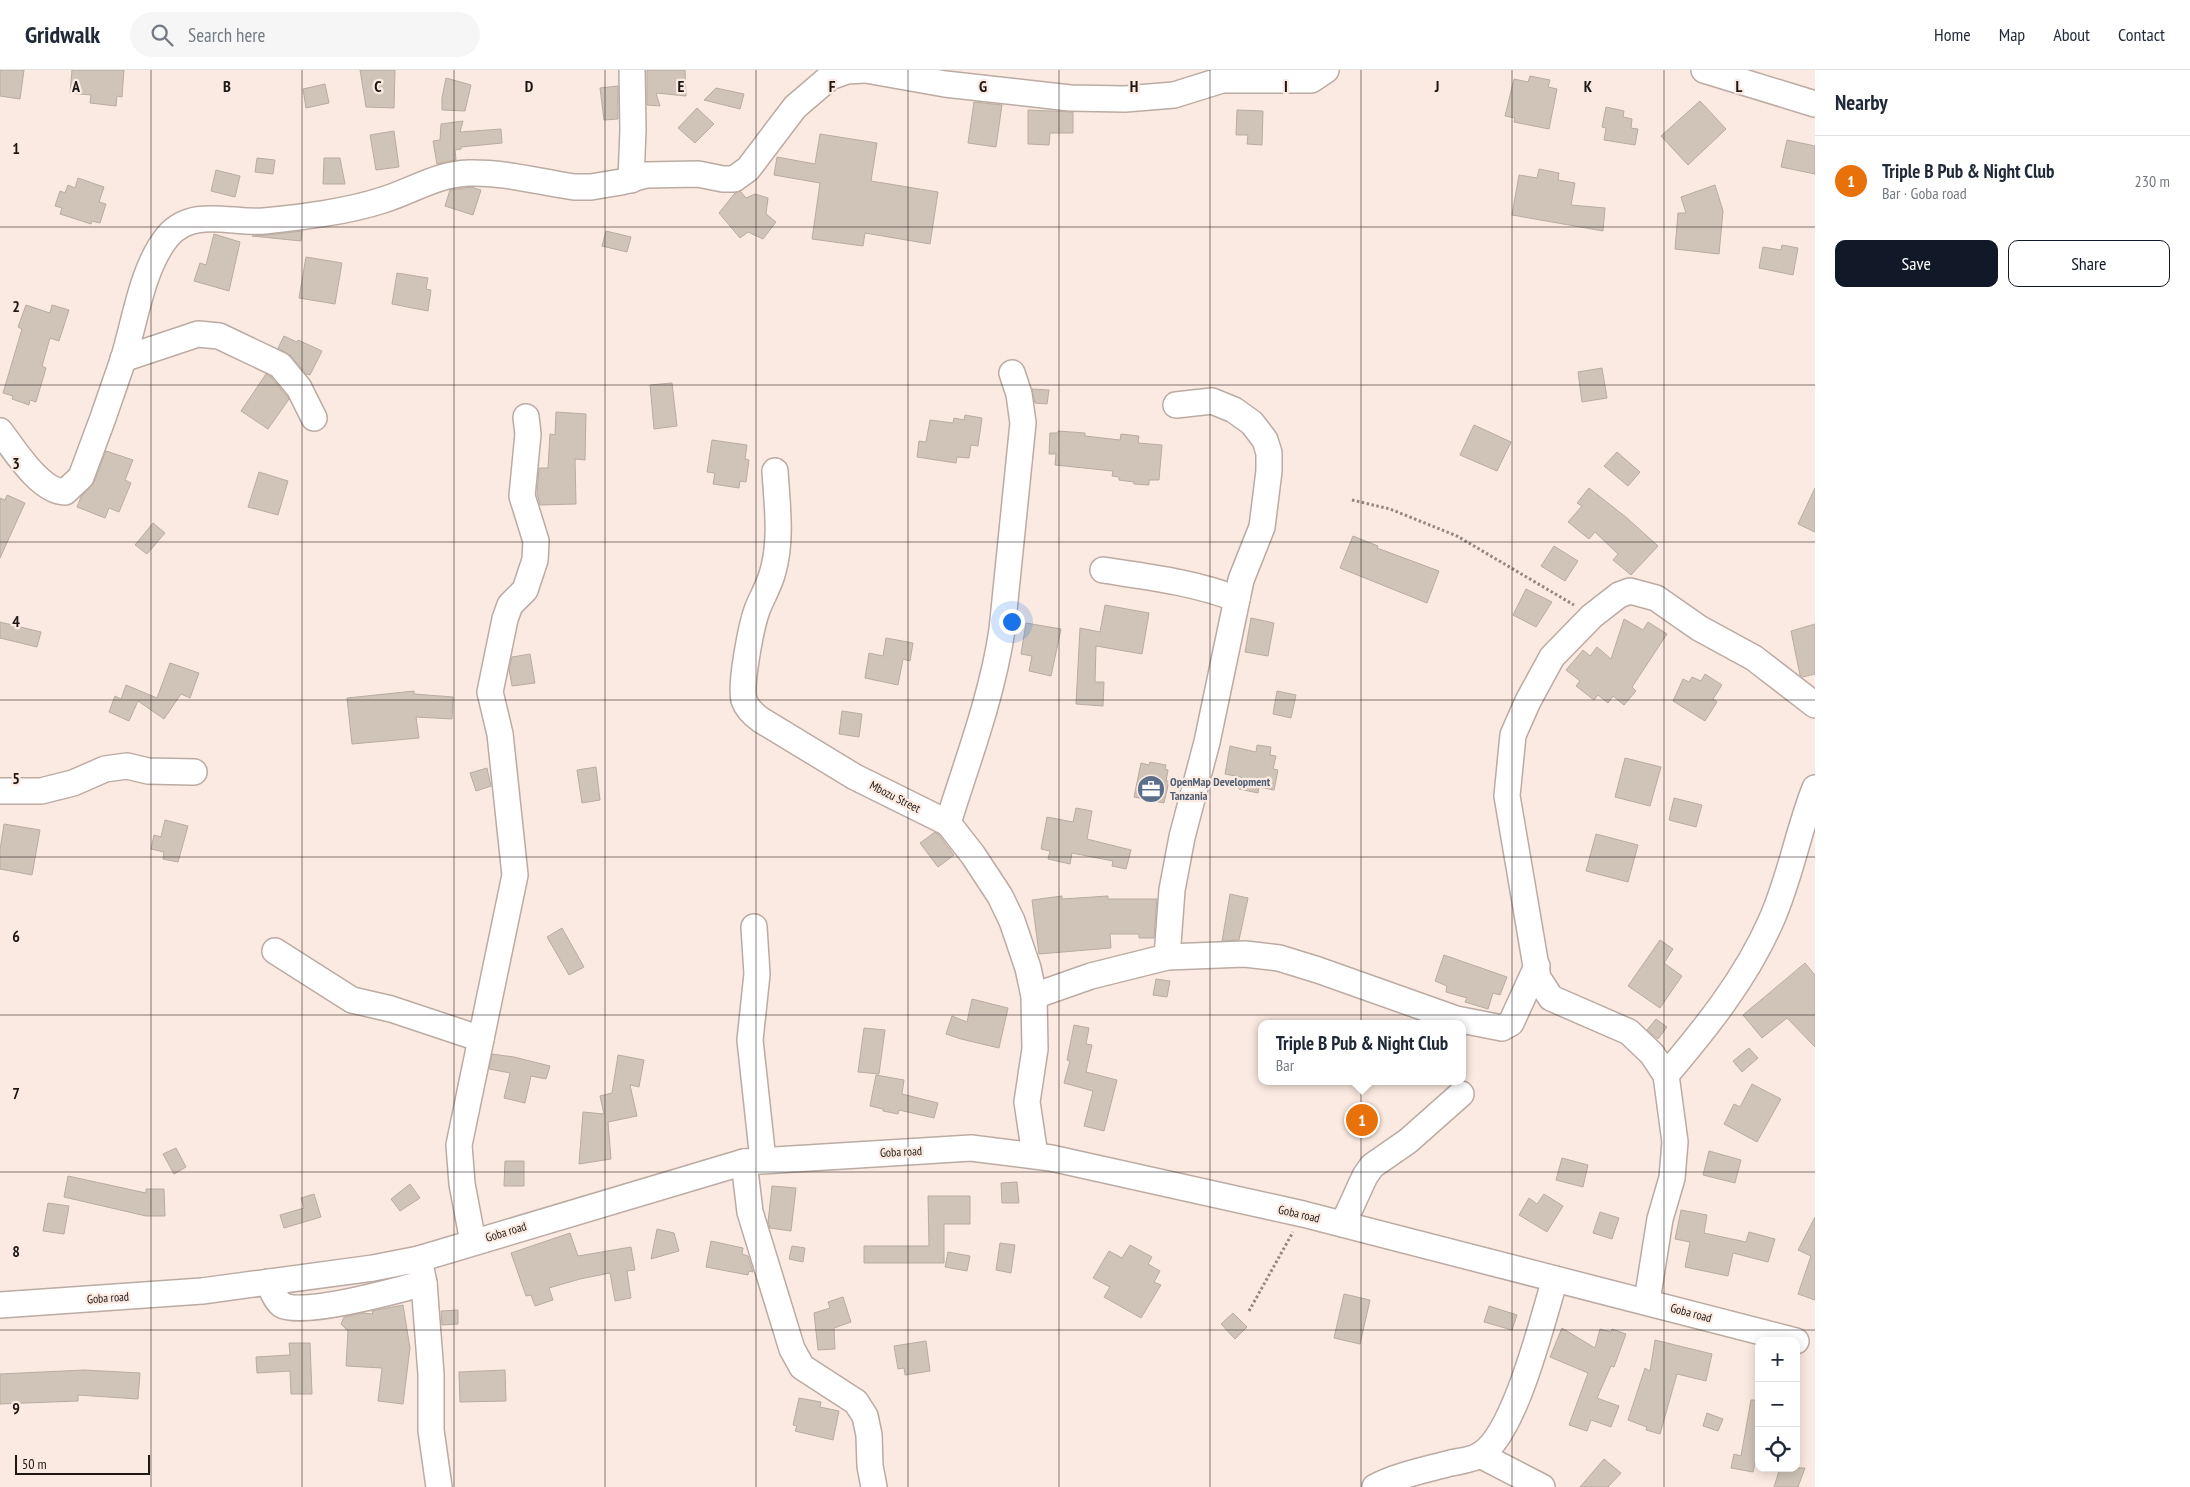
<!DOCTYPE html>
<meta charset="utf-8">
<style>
body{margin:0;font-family:"PT Sans Narrow",sans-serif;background:#f6f6f7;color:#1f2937}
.controls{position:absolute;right:15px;bottom:15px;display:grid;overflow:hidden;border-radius:10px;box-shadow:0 2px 12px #0003}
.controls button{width:45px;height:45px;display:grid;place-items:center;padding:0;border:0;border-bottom:1px solid #e0e1e3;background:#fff;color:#1f2937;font:25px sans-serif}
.scale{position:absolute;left:15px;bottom:12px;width:135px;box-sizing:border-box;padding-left:5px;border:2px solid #1e1815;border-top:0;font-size:14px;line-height:18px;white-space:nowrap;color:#1e1815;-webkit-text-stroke:4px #fbeae1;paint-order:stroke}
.you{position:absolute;left:1011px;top:551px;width:18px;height:18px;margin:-12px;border:4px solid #fff;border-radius:50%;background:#1a73e8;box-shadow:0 0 0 8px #1a73e833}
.badge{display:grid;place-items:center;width:32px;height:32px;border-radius:50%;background:#111827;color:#fff;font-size:16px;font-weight:700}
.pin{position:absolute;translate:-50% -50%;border:2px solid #fff;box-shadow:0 1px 5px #0006}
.popup{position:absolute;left:1258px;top:950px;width:208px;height:65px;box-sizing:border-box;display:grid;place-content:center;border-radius:10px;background:#fff;filter:drop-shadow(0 1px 4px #0005);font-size:16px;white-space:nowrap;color:#747a83}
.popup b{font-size:19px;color:#1f2937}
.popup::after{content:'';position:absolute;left:50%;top:100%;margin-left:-10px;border:10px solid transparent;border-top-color:#fff}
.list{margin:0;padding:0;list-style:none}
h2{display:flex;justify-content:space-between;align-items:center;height:65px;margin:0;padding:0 20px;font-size:21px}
h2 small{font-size:16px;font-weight:400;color:#747a83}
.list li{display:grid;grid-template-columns:32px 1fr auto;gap:15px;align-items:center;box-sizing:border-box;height:90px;padding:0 20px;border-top:1px solid #e0e1e3}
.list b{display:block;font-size:19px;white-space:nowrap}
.list p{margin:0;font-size:16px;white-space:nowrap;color:#747a83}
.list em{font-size:16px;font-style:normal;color:#747a83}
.actions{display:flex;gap:10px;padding:15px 20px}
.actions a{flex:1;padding:11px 0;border:1px solid #111827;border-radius:10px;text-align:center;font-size:18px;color:#111827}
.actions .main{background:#111827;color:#fff}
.icon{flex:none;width:28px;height:28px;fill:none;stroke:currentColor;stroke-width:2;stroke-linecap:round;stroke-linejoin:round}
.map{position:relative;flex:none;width:1815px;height:1417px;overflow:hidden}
header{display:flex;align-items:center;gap:30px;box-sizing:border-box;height:70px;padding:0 25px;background:#fff;border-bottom:1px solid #e0e1e3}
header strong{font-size:24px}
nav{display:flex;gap:28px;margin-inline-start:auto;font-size:18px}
.search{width:350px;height:45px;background:#f6f6f7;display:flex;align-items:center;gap:12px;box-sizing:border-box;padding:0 18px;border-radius:28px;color:#747a83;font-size:19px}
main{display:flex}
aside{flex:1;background:#fff}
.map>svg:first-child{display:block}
.building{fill:#d0c4b8;stroke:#b8aca0}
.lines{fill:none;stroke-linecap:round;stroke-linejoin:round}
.minor-casing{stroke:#bbaba3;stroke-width:28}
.path{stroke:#928780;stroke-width:3;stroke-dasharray:2.5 2.5;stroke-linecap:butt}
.minor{stroke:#fff;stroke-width:25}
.grid{fill:none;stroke:#1e1815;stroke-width:1;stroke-opacity:0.55}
.labels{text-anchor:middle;stroke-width:4.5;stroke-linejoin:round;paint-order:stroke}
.service-label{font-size:12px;font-weight:bold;fill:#4e5e75;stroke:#fbeae1;text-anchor:start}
.street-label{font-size:12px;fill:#1e1815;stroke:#fbeae1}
.grid-label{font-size:16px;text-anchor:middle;font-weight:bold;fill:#1e1815;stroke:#fbeae1;stroke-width:4.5;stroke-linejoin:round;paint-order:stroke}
</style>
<header>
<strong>Gridwalk</strong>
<div class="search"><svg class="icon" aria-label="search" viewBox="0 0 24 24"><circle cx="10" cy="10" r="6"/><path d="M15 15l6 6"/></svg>Search here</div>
<nav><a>Home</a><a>Map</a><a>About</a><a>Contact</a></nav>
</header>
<main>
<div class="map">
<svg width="1815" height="1417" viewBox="0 0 1815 1417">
<rect width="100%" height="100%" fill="#fbeae1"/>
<!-- building -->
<g class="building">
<path d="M0 0H24L20 29 0 26Z"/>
<path d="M72 0H124L122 27 117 26 116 36 90 33 91 25 70 23Z"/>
<path d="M360 0H395L394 38 366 37Z"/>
<path d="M647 0H685L686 26 656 23 660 36 647 35Z"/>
<path d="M1530 6 1550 10 1548 17 1557 19 1549 59 1514 52 1515 48 1505 46 1514 9 1528 12Z"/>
<path d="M446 8 471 15 465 41 442 40V28Z"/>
<path d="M325 14 329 33 306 38 303 19Z"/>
<path d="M618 16V49L604 50 600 18Z"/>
<path d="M716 18 744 24 740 39 704 30Z"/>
<path d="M1700 31 1726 59 1688 95 1661 66Z"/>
<path d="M974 32 1002 35 996 77 968 73Z"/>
<path d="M1606 37 1624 41 1623 47 1632 49 1631 58 1638 59 1635 75 1604 70 1606 58 1602 57Z"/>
<path d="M697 38 714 54 695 73 678 58Z"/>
<path d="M1028 40 1073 42V63H1050L1049 75 1028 74Z"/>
<path d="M1237 40 1263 41 1262 75 1247 74 1248 65H1236Z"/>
<path d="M463 51 460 62 501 59 502 73 461 77V79L455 80 456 90 437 94 433 71 440 70 441 54Z"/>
<path d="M394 61 399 97 376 100 370 65Z"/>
<path d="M820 64 877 73 871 111 938 122 930 174 865 163 863 176 812 169 820 113 774 105 777 87 815 94Z"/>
<path d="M1787 70 1815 76V104L1781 97Z"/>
<path d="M257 88 275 90 273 104 255 102Z"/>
<path d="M324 88H340L345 114H323Z"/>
<path d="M1539 99 1559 103 1558 110 1575 113 1571 135 1605 138 1603 161 1512 145 1519 105 1537 108Z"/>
<path d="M216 100 240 106 235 127 211 121Z"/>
<path d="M78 108 104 117 99 132 106 134 100 153 92 151 91 154 60 144 62 138 55 136 60 121 65 123 68 115 75 118Z"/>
<path d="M1715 115 1723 141 1719 184 1675 179 1678 143H1686L1681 127Z"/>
<path d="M471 117 481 120 473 145 445 136 450 120Z"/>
<path d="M740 121 746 128 755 124 768 128 766 144 776 152 763 169 748 162 740 168 719 143 735 123Z"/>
<path d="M302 161 301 171 252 166 266 165Z"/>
<path d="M606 161 631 167 627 182 602 176Z"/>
<path d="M214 164 240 172 229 221 194 211 200 193 206 195Z"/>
<path d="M1782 175 1798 178 1793 205 1759 198 1763 177 1781 180Z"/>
<path d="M306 187 342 193 335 234 299 228Z"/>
<path d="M397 203 428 208 426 219 431 220 428 241 392 234Z"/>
<path d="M26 235 50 243 52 235 69 240 59 271 50 268 42 296 46 298 36 332 30 330 29 335 12 329 13 326 3 323 22 259 18 257Z"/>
<path d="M284 266 297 272 298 270 322 281 310 305 306 304 291 286 278 278Z"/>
<path d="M1602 298 1607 328 1582 332 1578 302Z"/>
<path d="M266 304 271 307 289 329 268 359 241 341Z"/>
<path d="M672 313 677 356 654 359 650 315Z"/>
<path d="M1032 319 1049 320 1047 334 1035 333Z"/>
<path d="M556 342 586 344 585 390 575 389 576 434 540 435 537 424 539 398H548L550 364 555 365Z"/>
<path d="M965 345 982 348 978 376 971 375 969 388 957 387 956 393 917 387 919 371 926 372 930 350 953 353 954 348 964 350Z"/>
<path d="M1474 355 1511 372 1497 401 1460 385Z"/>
<path d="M1058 361 1085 363V366L1120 370 1121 364 1139 366 1138 373 1162 375 1159 410H1149V415L1134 414V412L1119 410V407L1112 406 1113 401 1055 395 1056 384H1049L1050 363H1058Z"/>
<path d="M712 370 747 375 745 389 749 390 746 412 740 411 739 418 713 414 715 403 707 402Z"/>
<path d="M106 381 133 390 125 410 131 413 119 442 109 438 105 448 77 437 81 427 94 412Z"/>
<path d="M1617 382 1640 402 1628 416 1604 396Z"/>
<path d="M259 402 288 411 278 445 248 437Z"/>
<path d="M1589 418 1627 448 1658 476 1631 505 1613 490 1618 484 1595 462 1589 469 1568 452 1582 436 1577 433Z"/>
<path d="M1815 418V462L1798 454Z"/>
<path d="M7 425 25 433 0 488V428L5 430Z"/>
<path d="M153 453 165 463 147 484 135 475Z"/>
<path d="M1353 466 1378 476 1377 478 1439 501 1427 533 1340 498Z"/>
<path d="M1554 476 1578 491 1565 511 1541 496Z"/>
<path d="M1526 519 1552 532 1536 557 1513 545Z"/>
<path d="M1105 535 1149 543 1142 584 1096 576 1095 612H1104L1103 636 1076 634 1080 558 1100 562Z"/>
<path d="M1251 548 1274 553 1268 586 1245 582Z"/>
<path d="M1624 549 1643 560 1648 552 1667 564 1632 617 1636 621 1624 635 1613 626 1608 633 1598 625 1594 630 1576 616 1580 611 1566 600 1583 580 1590 586 1597 577 1611 589Z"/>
<path d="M0 552 41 562 37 577 0 568Z"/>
<path d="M1026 553 1061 559 1051 606 1029 601 1032 586 1021 584Z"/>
<path d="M1815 554V604L1803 607 1800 605 1791 561Z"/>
<path d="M886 568 913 573 910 591 903 589 898 615 865 608 869 583 883 586Z"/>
<path d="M530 584 535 613 512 616 509 599 512 587Z"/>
<path d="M170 593 199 603 190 628 181 624 164 649 138 631 129 651 109 642 115 626 121 629 126 615 157 628Z"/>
<path d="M1705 604 1722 615 1713 629 1717 632 1705 651 1673 631 1683 609 1689 612 1692 607 1701 611Z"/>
<path d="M414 621V624L453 627 452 649 416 647 419 668 352 674 347 628Z"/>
<path d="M1277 621 1296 625 1291 648 1273 644Z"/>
<path d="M842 641 862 644 859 667 839 664Z"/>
<path d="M1257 675 1271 677 1270 685 1276 686 1273 699 1278 700 1274 720 1259 717 1258 723 1239 719 1241 707 1225 704 1230 676 1256 682Z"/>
<path d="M1625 688 1661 697 1650 736 1615 727Z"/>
<path d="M1150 692 1166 695 1165 699 1168 700 1166 711H1169L1164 733 1134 727 1141 693 1149 695Z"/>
<path d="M596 697 600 730 582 733 577 700Z"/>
<path d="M487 698 491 716 476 721 470 703Z"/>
<path d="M1674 728 1702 735 1696 757 1669 750Z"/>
<path d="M1076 738 1092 741 1087 769 1131 780 1126 799 1112 796 1113 791 1072 783 1070 794 1048 789 1050 781 1041 779 1047 747 1073 752Z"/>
<path d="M165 750 188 756 178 792 163 789 164 782 151 779 154 765 161 767Z"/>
<path d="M4 754 40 760 32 805 0 799V780Z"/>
<path d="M935 762 938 764 954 785 938 797 920 773Z"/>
<path d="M1596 764 1638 775 1628 812 1586 801Z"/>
<path d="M1230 824 1248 828 1239 870 1222 871Z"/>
<path d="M1062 826V829L1108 826V829H1157L1154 868H1139V864H1110L1111 878 1039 884 1032 830Z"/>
<path d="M562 858 584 897 569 905 547 867Z"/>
<path d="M1660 870 1673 879 1664 893 1682 906 1660 938 1628 916Z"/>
<path d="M1444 885 1507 907 1500 925 1493 923 1488 939 1465 932 1467 928 1446 922 1447 916 1435 911Z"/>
<path d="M1805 893 1815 905V977L1787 948 1762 968 1743 945Z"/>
<path d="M1156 909 1170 911 1167 927 1153 925Z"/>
<path d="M972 929 1008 938 999 978 961 969 946 964 952 946 967 952Z"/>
<path d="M1656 949 1667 957 1658 969 1647 960Z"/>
<path d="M1074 955 1089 958 1086 974 1092 975 1086 1002 1117 1010 1104 1061 1084 1056 1093 1021 1064 1013 1070 991 1067 990Z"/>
<path d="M864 958 885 960 879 1004 858 1002Z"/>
<path d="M1749 978 1758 988 1742 1002 1733 991Z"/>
<path d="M492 984 514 987 550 996 546 1009 531 1006 525 1033 504 1028 510 1003 489 999Z"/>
<path d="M618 985 644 990 639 1017 630 1015 637 1046 608 1052 611 1089 579 1094 583 1042 604 1044 600 1026 612 1023Z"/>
<path d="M876 1005 904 1010 902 1024 938 1033 934 1048 899 1040 898 1044 883 1041V1039L870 1036Z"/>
<path d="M1752 1014 1781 1029 1757 1072 1724 1054 1734 1034 1740 1037Z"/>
<path d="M176 1078 186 1097 174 1104 163 1084Z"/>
<path d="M1709 1081 1741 1090 1735 1113 1703 1105Z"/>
<path d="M1562 1088 1588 1095 1583 1117 1556 1110Z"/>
<path d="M505 1091H524V1116H504Z"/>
<path d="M68 1106 146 1123V1119H164L165 1146H146L64 1127Z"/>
<path d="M1017 1112 1019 1133H1002L1001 1113Z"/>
<path d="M410 1114 420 1128 400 1141 391 1129Z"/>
<path d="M772 1116 796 1118 791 1161 770 1158 768 1152Z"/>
<path d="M314 1124 321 1147 284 1158 280 1145 304 1138 301 1128Z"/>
<path d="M1544 1124 1563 1136 1547 1162 1519 1145 1529 1128 1537 1134Z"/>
<path d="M928 1126H970V1154H944V1193H864V1176H929Z"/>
<path d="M48 1133 69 1136 64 1164 43 1161Z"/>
<path d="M1681 1140 1707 1145 1704 1163 1746 1172 1749 1162 1775 1169 1768 1192 1733 1183 1728 1206 1685 1197 1690 1172 1675 1169Z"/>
<path d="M1600 1142 1619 1148 1612 1169 1593 1163Z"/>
<path d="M1815 1147V1230L1798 1224 1811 1186 1798 1180Z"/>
<path d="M657 1159 674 1163 679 1181 651 1189Z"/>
<path d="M570 1163 578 1186 631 1177 635 1200 627 1201 631 1228 615 1231 610 1203 580 1209 549 1218 553 1230 535 1236 531 1225 526 1226 511 1183Z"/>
<path d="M711 1171 743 1178 742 1184 748 1186 753 1202 749 1201 748 1205 706 1197Z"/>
<path d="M1000 1173 1015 1175 1011 1203 996 1200Z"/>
<path d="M1130 1175 1152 1187 1148 1194 1160 1201 1154 1212 1161 1215 1141 1248 1104 1227 1110 1217 1093 1208 1109 1181 1122 1188Z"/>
<path d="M792 1176 805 1178 803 1192 789 1189Z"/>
<path d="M948 1182 970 1186 967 1201 945 1197Z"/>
<path d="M1344 1224 1370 1230 1360 1274 1334 1268Z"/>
<path d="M843 1227 851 1252 834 1258 835 1279 818 1280 814 1243 830 1238 828 1232Z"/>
<path d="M403 1235 410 1278 403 1334 378 1331 382 1298 346 1296 348 1261 341 1254 344 1247 362 1243 373 1244 372 1241Z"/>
<path d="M1489 1236 1517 1245 1512 1260 1484 1252Z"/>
<path d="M458 1240V1254L442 1255 441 1241Z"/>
<path d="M1233 1243 1247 1257 1235 1269 1221 1254Z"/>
<path d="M1562 1258 1595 1278 1600 1259 1611 1262 1612 1259 1626 1264 1614 1297 1611 1296 1597 1328 1619 1336 1611 1357 1591 1350 1587 1361 1569 1355 1588 1303 1550 1287Z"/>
<path d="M1655 1270 1712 1284 1706 1311 1677 1304 1660 1364 1646 1360 1647 1357 1628 1350 1645 1298 1650 1301Z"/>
<path d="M926 1271 930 1301 905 1305 904 1298 898 1299 894 1276Z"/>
<path d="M289 1273H310L312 1324H291L290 1301 257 1303 256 1287 290 1285Z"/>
<path d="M84 1300 140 1303 138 1329 78 1325V1331L0 1334V1304Z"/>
<path d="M505 1300 506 1331 460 1332 459 1302Z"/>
<path d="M799 1328 821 1332 820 1337 839 1341 833 1370 795 1361 797 1356 793 1355Z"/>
<path d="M1751 1330H1759V1375L1753 1402 1731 1398 1734 1384 1741 1386Z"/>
<path d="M1707 1343 1723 1349 1718 1361 1703 1356Z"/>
<path d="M1604 1389 1621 1403 1608 1417H1580Z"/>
<path d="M1780 1398H1805L1798 1417H1774Z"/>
</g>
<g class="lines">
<defs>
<g id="minor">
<path d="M866 0 945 14 1070 28 1125 29 1174 25 1222 10H1311L1326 0"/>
<path d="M1704 0 1815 34"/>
<path d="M631 110 633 59 632 0"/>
<path d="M123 289 198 264 219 266 280 295 299 318 314 348"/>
<path d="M0 361C14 379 40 422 65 422L81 407C96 368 110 329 123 290 135 252 142 197 168 166 193 137 232 154 264 151 303 147 346 142 383 130 412 121 437 104 469 103 504 102 539 112 574 117H591L621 112 646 105 698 104 723 109H734L748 99 795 37 830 7 847 1 864 0"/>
<path d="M775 401C777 434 782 469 773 501 770 514 762 527 757 540 751 557 740 614 744 630 747 639 754 645 761 650L855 707 948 753 973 785 1000 826 1012 851 1028 898 1034 926 1035 979 1027 1032 1035 1085"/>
<path d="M1103 500C1149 507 1193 512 1237 529"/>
<path d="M0 721H41L73 713 105 699 127 696 148 701 194 702"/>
<path d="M948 753C968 689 992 627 1002 560L1023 353 1019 324 1012 303"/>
<path d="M754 857 757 904 750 970 763 1090"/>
<path d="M275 881 352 930 391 939 481 969"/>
<path d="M1167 887 1172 820 1182 767 1207 672 1241 510 1262 457 1269 401V383L1265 370 1252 353 1234 340 1212 331 1176 335"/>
<path d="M1034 926 1091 906 1167 887 1245 884 1279 888 1318 900 1456 949 1502 958 1511 953 1537 896"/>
<path d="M1666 1005C1706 958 1746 908 1771 851 1790 809 1798 761 1815 718"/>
<path d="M744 1092 750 1142 792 1279 802 1297 856 1332 865 1346 869 1365 870 1396 874 1417"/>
<path d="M1343 1154 1365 1106 1372 1096 1408 1071 1461 1024"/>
<path d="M473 1172 462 1114 459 1075 515 805 500 664 490 622 505 549 510 535 525 520 535 490 536 471 522 426 528 364 526 347"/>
<path d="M419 1189 424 1213 431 1304V1360L439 1417"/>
<path d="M268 1212C272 1219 275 1230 282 1235 302 1247 399 1220 424 1213"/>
<path d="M1647 1231 1660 1149 1672 1108 1675 1072 1666 1005 1652 984 1629 962 1551 928 1538 908 1507 726 1513 665 1528 631 1552 587 1592 546 1619 525 1630 521 1656 528 1699 558 1754 588 1815 635"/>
<path d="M0 1235 202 1221 373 1198 419 1189 744 1092 971 1078 1051 1088 1303 1144 1796 1271"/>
<path d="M1480 1385 1542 1417"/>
<path d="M1375 1417C1398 1405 1425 1400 1451 1393 1460 1391 1472 1390 1480 1385 1515 1365 1543 1248 1555 1209"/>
</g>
</defs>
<!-- minor casing -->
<use href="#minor" class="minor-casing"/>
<!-- path -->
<g class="path">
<path d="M1352 430 1390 439 1457 466 1574 535"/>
<path d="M1249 1241 1293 1162"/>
</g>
<!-- minor -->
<use href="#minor" class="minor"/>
</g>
<!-- grid -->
<path class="grid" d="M151 0V1417M302 0V1417M454 0V1417M605 0V1417M756 0V1417M908 0V1417M1059 0V1417M1210 0V1417M1361 0V1417M1512 0V1417M1664 0V1417M0 157H1815M0 315H1815M0 472H1815M0 630H1815M0 787H1815M0 945H1815M0 1102H1815M0 1260H1815"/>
<!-- icons -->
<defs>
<symbol id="office-disc" viewBox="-11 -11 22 22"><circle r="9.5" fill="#5c6f8a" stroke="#fbeae1"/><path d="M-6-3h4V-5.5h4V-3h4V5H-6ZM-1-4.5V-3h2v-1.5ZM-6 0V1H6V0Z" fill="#fff"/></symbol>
</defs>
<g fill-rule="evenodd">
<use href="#office-disc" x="1135" y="703" width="32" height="32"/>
</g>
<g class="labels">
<!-- service labels -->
<g class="service-label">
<text x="1170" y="716">OpenMap Development<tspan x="1170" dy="14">Tanzania</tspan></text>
</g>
<!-- street labels -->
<g class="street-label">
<text transform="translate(895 727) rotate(27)" y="4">Mbozu Street</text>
<text transform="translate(901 1082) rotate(-3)" y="4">Goba road</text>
<text transform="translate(1299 1144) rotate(13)" y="4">Goba road</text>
<text transform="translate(506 1162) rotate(-17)" y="4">Goba road</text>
<text transform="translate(108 1228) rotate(-4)" y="4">Goba road</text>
<text transform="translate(1691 1243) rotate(15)" y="4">Goba road</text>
</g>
</g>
<g class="grid-label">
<text x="76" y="22">A</text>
<text x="227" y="22">B</text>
<text x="378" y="22">C</text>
<text x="529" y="22">D</text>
<text x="681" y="22">E</text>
<text x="832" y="22">F</text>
<text x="983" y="22">G</text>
<text x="1134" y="22">H</text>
<text x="1286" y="22">I</text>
<text x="1437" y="22">J</text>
<text x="1588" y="22">K</text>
<text x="1739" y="22">L</text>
<text x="16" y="84">1</text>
<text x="16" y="242">2</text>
<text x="16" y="399">3</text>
<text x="16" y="557">4</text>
<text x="16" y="714">5</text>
<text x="16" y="872">6</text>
<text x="16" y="1029">7</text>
<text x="16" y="1187">8</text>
<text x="16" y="1344">9</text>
</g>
</svg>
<div class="controls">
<button>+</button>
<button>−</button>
<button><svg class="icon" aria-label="locate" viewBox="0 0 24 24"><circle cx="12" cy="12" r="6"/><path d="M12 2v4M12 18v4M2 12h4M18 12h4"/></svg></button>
</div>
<div class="scale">50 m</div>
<div class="you"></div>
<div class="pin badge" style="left:1362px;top:1050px;background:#e8710a">1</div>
<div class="popup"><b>Triple B Pub &amp; Night Club</b>Bar</div>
</div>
<aside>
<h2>Nearby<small></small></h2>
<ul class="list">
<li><span class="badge" style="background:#e8710a">1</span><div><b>Triple B Pub &amp; Night Club</b><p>Bar · Goba road</p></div><em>230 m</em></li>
</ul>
<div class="actions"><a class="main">Save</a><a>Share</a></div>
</aside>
</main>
